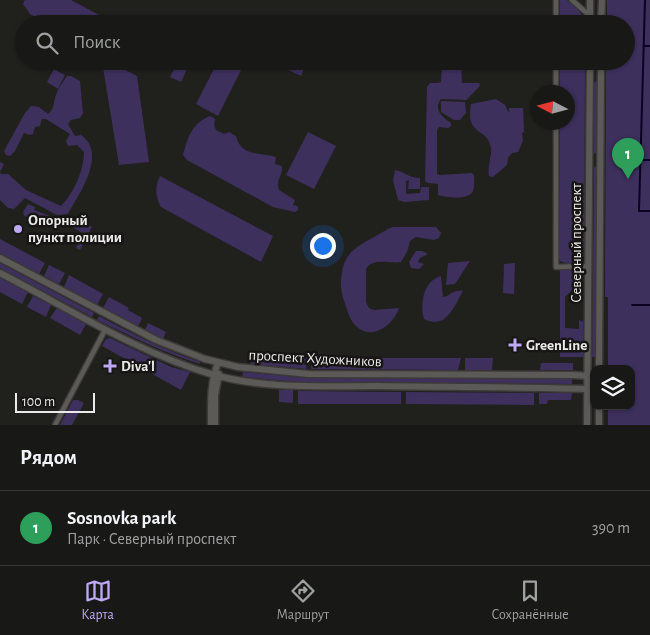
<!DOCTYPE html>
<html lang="ru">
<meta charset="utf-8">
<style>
body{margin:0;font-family:"Alegreya Sans",sans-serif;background:#252523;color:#f1f3f6}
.controls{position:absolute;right:15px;bottom:15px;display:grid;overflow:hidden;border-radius:10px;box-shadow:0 1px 4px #0004}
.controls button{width:45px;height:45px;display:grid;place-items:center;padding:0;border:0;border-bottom:1px solid #363735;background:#181816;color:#f1f3f6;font:25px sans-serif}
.compass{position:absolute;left:530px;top:85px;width:45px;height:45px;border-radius:50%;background:#181816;box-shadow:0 1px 4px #0004;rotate:276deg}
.scale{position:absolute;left:15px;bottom:12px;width:80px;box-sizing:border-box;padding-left:5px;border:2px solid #ebeae8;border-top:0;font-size:14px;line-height:18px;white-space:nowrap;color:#ebeae8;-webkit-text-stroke:4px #171614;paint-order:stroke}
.you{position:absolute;left:322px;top:245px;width:18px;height:18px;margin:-12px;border:4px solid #fff;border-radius:50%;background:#1a73e8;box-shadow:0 0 0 8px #1a73e833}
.badge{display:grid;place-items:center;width:32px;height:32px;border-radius:50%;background:#bda9f5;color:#fff;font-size:16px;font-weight:700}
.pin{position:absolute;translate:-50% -41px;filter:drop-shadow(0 1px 2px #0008)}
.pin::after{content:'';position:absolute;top:26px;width:18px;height:15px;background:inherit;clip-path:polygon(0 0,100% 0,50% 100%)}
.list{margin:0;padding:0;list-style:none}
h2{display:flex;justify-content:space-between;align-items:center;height:65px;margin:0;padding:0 20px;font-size:21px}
h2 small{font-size:16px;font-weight:400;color:#9fa0a1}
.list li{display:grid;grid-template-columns:32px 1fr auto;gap:15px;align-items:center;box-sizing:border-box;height:75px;padding:0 20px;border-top:1px solid #363735}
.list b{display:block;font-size:19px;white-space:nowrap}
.list p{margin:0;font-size:16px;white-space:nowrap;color:#9fa0a1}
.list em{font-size:16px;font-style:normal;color:#9fa0a1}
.icon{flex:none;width:28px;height:28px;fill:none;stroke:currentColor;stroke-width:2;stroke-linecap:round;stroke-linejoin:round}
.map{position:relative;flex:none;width:650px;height:425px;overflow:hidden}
.search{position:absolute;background:#181816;box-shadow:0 1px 4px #0004;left:15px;right:15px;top:15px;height:55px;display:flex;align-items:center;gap:12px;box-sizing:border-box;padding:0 18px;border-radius:28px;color:#9fa0a1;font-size:19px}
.sheet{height:140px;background:#181816}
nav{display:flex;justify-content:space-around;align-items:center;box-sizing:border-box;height:70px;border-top:1px solid #363735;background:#181816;font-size:14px;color:#9fa0a1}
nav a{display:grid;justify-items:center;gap:2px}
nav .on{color:#bda9f5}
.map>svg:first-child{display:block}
.green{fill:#3d305d}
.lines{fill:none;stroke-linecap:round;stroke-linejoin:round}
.stream{stroke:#0d0025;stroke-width:2}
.street-casing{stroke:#3c3a38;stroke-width:7}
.secondary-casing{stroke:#3c3a38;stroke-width:9}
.street{stroke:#5b5a56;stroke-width:4.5}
.secondary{stroke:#5b5a56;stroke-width:6}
.poi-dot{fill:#bda9f5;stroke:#171614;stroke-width:2}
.labels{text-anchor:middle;stroke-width:5;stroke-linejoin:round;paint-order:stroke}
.poi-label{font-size:15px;font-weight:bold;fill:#ebeae8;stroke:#171614;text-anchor:start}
.street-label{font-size:15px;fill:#ebeae8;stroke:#171614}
</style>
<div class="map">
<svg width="650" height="425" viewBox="0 0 650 425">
<rect width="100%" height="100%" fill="#20201d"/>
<!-- green -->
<g class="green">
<path d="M25 0H71L116 24H48L30 14 23 4Z"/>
<path d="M560 0H567C575 7 584 13 585 24H560Z"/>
<path d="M607 0H650V425H608V406H631V369H608V297H605L606 61H626V24H607Z"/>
<path d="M102 61H108L137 76 149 162 119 165Z"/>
<path d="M178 61 189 65 181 82 170 77Z"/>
<path d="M218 61H228L242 68 218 116 196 104Z"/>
<path d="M285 61H294L305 67 301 76 282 67Z"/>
<path d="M442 61 461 62 462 83H479L480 85 479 87 466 100 441 99C433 109 442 117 451 123V126L448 128 439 127 437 130V174L440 175 472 173 474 175C474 180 475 187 473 191 468 201 446 197 438 195V184L428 183 425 181 427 87 430 83H438L441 82Z"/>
<path d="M560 61H585L584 256C581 264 568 265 560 261L559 258 560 123 568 122V92H560Z"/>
<path d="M54 69 65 75 58 89 47 82Z"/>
<path d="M67 76H71L80 81 83 113 80 118 71 120 68 124 75 136 81 135C108 154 79 194 68 214L57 215 25 198 14 209 8 208 0 200V162L4 164 0 172 1 174H8L26 190 61 206C74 193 84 170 84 152L77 145 68 146 66 141 70 134 46 119H42L40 126 35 127 33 134 30 135 24 133 15 151 10 156 6 155 4 151 25 113 31 106 39 107 48 114C55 108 53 103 56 95 58 89 63 82 67 76Z"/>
<path d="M596 81 598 83 597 152 595 154 594 152V83Z"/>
<path d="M496 99 505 105 509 113V108H523L524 132 522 133 523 141 518 152 512 153 508 158 507 165 493 177 489 176C487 166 492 157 491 148 488 127 465 137 471 104Z"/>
<path d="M441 101 465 102 466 113 460 120H454L441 112Z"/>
<path d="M210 116 215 119 214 125 216 130 224 134 229 132 236 136C241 157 260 152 276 157L275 164 282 166C283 176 275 180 279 190L295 200 293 205 298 206V210L295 212 273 207 187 160 183 155C188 137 192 123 210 116Z"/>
<path d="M308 132 336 146 314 189 286 175Z"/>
<path d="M596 166 597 168 596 357H592L594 168Z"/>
<path d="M395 170C406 172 408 178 420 178V189H408L409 180 406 181V194L420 193 421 187H429V200L404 202 398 200 393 180Z"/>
<path d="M160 176 273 236 261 262 161 207C155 198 155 185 160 176Z"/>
<path d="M28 204 35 207 34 210 50 216 49 223C40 227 31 220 24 215L23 212Z"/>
<path d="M73 216 92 227 80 250 76 248 84 234 68 224Z"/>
<path d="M393 227H436L441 233 439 238 434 240 416 237 410 241 407 252 401 262C390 264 372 257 366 269V302L369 308 374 310 399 308C394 324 373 341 357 327 350 321 348 312 345 304 342 296 341 290 341 282 342 255 353 248 376 236 381 233 387 229 393 227Z"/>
<path d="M0 239 45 263 39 274 0 253Z"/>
<path d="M416 251H422L428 254 420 258 418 262 424 264 419 269 411 268 409 262Z"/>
<path d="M470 261 455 284 446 285 448 263Z"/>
<path d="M0 263 94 313 92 317 0 268Z"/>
<path d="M515 263 514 294 503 293 504 264Z"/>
<path d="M49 265 65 273 59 284 44 276Z"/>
<path d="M580 268 583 272V279L565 297V328L579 329V320L583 322V357H560V270Z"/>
<path d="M69 275 103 294 97 305 64 287Z"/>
<path d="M441 276 443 297C451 296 452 289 463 291 454 307 446 330 424 319 420 303 423 281 441 276Z"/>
<path d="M0 278 28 292 22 304 0 292Z"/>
<path d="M33 296 51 305 46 317 27 307Z"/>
<path d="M109 297 129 308 128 310 142 318 138 327 103 308Z"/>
<path d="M57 308 86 324 80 335 50 318Z"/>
<path d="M99 316C132 334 164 350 200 362V364C164 353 131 336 97 320Z"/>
<path d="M148 323 166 332 163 339 145 330Z"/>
<path d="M110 338 171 367 190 372 181 390 102 346 106 339Z"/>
<path d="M259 356 307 358 306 369 250 364 254 358Z"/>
<path d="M312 358H461L458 370 311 369Z"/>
<path d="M465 358H493L492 370H465Z"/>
<path d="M541 363H573V370H540Z"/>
<path d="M243 372 296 377 572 379V384L297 382 242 377Z"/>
<path d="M279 390H293V403L279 402Z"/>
<path d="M298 391 401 392V404H298Z"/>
<path d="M406 392 534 393V405L406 404Z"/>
<path d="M539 393H572L571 400H548L547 404H539Z"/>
<path d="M73 400H78L84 403 72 425H60Z"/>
</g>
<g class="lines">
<!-- stream -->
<g class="stream">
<path d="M645 0 639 211H650"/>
<path d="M644 46H650"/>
<path d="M640 160H650"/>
<path d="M632 305H650"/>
</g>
<defs>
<g id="street">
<path d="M572 0 590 16"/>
<path d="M556 24V0"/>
<path d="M556 92V61"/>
<path d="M556 122V267L589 266"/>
<path d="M55 425 105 330"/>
</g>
<g id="secondary">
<path d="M590 24V0"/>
<path d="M601 24 602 0"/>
<path d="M0 258 156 340 205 359 238 367 308 374 574 375 588 376 594 379"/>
<path d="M0 273C70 309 138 353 214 375 266 389 323 386 376 386 446 387 517 387 587 389L594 385"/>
<path d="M599 369 601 61"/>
<path d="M211 425C211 403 210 383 218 363"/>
<path d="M215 425V395L219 374"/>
<path d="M587 425 590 61"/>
<path d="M599 425V406"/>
</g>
</defs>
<!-- street casing -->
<use href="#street" class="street-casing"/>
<!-- secondary casing -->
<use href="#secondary" class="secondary-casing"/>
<!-- street -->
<use href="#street" class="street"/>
<!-- secondary -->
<use href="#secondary" class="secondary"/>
</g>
<!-- markers -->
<g class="poi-dot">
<circle cx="18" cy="229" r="5"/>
<path d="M512.5 337.5h5v5h5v5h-5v5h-5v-5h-5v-5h5z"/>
<path d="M107.5 358.5h5v5h5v5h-5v5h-5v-5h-5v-5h5z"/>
</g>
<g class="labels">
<!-- poi labels -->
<g class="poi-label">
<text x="28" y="225">Опорный<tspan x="28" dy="17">пункт полиции</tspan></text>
<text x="526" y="350">GreenLine</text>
<text x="121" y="371">Diva'l</text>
</g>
<!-- street labels -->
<g class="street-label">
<text transform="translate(576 243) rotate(-90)" y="5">Северный проспект</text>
<text transform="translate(315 358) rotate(3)" y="5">проспект Художников</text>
</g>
</g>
</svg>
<div class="controls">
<button><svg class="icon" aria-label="layers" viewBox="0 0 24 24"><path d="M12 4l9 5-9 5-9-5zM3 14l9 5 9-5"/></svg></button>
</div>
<svg class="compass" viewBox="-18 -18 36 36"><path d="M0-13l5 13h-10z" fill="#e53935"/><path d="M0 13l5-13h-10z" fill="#9fa0a1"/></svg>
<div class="scale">100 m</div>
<div class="you"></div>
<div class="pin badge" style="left:628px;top:179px;background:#2e9e5b">1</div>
<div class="search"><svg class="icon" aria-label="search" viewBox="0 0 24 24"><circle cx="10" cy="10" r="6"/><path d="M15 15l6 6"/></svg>Поиск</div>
</div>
<section class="sheet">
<h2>Рядом<small></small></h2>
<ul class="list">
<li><span class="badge" style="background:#2e9e5b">1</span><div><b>Sosnovka park</b><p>Парк · Северный проспект</p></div><em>390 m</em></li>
</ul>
</section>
<nav>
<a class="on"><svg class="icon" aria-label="map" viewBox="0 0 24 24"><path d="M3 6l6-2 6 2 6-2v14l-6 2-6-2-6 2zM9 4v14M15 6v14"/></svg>Карта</a>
<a><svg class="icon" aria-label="directions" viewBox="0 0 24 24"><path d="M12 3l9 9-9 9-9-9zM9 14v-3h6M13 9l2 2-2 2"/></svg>Маршрут</a>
<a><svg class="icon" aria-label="saved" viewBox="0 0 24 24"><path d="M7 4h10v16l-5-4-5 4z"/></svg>Сохранённые</a>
</nav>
